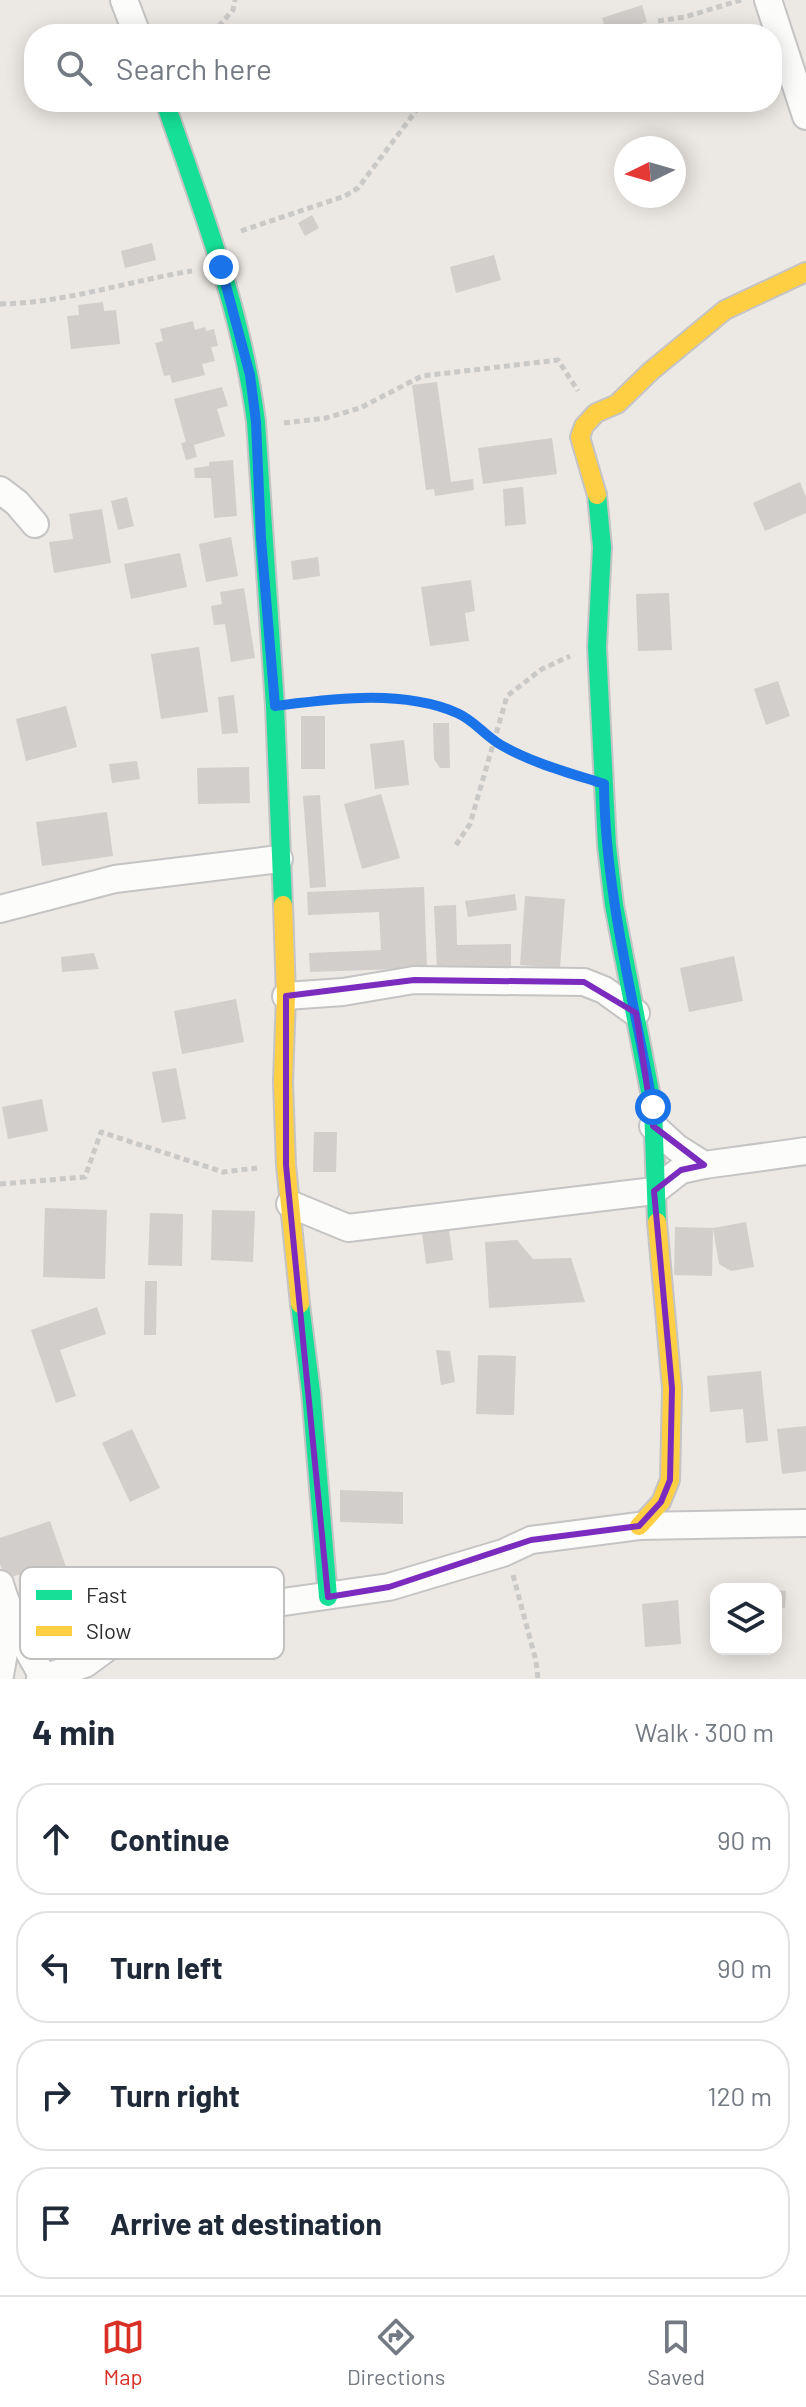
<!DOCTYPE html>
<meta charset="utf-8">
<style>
body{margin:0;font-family:Barlow,sans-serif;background:#f6f6f7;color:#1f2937}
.controls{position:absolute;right:24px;bottom:24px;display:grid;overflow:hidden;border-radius:16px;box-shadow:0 4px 20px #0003}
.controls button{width:72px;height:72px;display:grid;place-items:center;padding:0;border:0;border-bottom:2px solid #e0e1e3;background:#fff;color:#1f2937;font:40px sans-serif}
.compass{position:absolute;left:614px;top:136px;width:72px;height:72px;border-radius:50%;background:#fff;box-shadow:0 4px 20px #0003;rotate:265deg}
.stop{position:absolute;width:24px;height:24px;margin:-18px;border:6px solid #1a73e8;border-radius:50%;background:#fff}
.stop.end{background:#1a73e8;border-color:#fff;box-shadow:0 2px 8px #0008}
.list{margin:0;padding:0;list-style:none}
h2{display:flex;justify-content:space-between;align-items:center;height:104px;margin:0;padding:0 32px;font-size:34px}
h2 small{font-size:26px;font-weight:400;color:#747a83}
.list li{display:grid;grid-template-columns:52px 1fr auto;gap:24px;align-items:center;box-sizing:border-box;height:112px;margin:0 16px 16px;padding:0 16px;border:2px solid #e0e1e3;border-radius:32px}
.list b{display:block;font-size:30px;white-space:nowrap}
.list em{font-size:26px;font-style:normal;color:#747a83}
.icon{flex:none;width:44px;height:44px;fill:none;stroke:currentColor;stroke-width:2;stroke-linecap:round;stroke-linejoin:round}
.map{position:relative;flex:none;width:806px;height:1679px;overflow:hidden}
.search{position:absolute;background:#fff;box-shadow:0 4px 20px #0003;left:24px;right:24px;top:24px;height:88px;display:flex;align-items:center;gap:20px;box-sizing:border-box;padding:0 28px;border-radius:32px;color:#747a83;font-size:30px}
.sheet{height:616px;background:#fff}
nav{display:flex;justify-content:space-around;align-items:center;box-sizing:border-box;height:112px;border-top:2px solid #e0e1e3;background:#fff;font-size:22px;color:#747a83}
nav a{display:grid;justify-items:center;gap:4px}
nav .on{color:#d93025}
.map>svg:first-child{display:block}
.building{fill:#d1cecb}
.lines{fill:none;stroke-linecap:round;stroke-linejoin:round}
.street-casing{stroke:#c5c4c5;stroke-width:30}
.fast-casing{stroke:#c5c4c5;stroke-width:22}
.slow-casing{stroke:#c5c4c5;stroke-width:22}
.path{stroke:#c9c9c8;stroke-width:5;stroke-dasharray:6 4;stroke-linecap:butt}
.street{stroke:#fcfcfb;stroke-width:26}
.fast{stroke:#16e098;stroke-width:18}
.slow{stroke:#ffcf43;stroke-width:18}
.route{stroke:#1a73e8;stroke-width:10}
.marked{fill:none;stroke:#7b2cbf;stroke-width:6;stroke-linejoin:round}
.key{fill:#fff;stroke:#c0c0c0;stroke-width:2}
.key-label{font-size:22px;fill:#2e2e2e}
</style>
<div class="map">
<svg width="806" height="1679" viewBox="0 0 806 1679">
<rect width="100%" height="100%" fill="#ece8e4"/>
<!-- building -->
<g class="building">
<path d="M642 5 647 22 607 34 602 18Z"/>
<path d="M312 215 319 228 305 236 298 223Z"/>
<path d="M152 243 156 260 125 268 121 251Z"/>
<path d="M494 255 501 280 456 293 450 267Z"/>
<path d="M103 302 104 311 116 310 120 344 71 349 67 316 79 315 78 305Z"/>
<path d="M193 321 195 330 205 327 206 331 214 329 218 346 211 347 215 361 202 364 205 375 172 383 170 375 164 376 155 343 163 341 160 329Z"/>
<path d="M437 382 451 482 473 479 474 490 435 496 434 489 426 490 412 385Z"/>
<path d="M222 387 228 406 217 409 225 436 194 445 197 457 186 460 181 443 186 442 174 399Z"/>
<path d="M552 438 557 474 483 484 478 448Z"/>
<path d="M233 460 237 516 214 518 211 478H195L194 468 209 466V462Z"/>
<path d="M800 482 806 497V513L765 531 753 503Z"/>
<path d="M523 487 526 524 505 526 503 489Z"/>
<path d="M127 497 134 526 118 530 111 501Z"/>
<path d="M102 509 111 563 54 573 49 542 73 539 69 514Z"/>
<path d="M231 537 238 576 206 582 199 544Z"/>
<path d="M180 553 187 587 131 599 124 564Z"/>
<path d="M318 557 320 576 293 580 291 561Z"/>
<path d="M471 580 475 611 465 613 469 641 430 646 421 587Z"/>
<path d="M244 588 255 658 231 662 225 624 214 625 211 606 222 604 220 592Z"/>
<path d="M669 593 672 650 638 651 636 594Z"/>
<path d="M199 647 208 712 161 719 151 654Z"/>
<path d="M778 681 790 716 766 725 754 689Z"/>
<path d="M234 695 238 733 222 734 218 697Z"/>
<path d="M66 706 77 747 26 761 16 719Z"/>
<rect x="301" y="716" width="24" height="53"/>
<path d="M433 723H449L450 768H440L434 759Z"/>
<path d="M404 740 409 785 375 789 370 744Z"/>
<path d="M137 761 140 779 112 783 109 764Z"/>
<path d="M249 767 250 803 198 804 197 768Z"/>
<path d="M381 794 400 858 362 869 344 804Z"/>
<path d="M320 795 326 887 310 888 303 796Z"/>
<path d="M107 812 113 856 42 866 36 822Z"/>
<path d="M424 887 427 968 310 972 309 953 381 950 379 912 308 915 307 892Z"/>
<path d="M515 894 517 910 468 917 465 901Z"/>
<path d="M525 896 565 899 560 968 520 965Z"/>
<path d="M456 905 457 945 511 944V967L437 969 434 906Z"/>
<path d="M94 953 99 969 62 972 61 957Z"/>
<path d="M734 956 743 1001 689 1012 680 968Z"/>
<path d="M236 999 244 1042 182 1054 174 1011Z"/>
<path d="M176 1068 186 1119 162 1123 152 1072Z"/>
<path d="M42 1099 48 1131 8 1139 2 1107Z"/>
<path d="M314 1132H337L336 1172H313Z"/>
<path d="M45 1208 107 1210 105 1279 43 1277Z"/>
<path d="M212 1210 255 1211 253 1262 211 1260Z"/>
<path d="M150 1213 183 1214 182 1266 148 1265Z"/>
<path d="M448 1222 453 1260 426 1264 421 1225Z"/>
<path d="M746 1222 754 1267 731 1271 719 1264 713 1228Z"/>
<path d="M675 1227 713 1228 712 1276 674 1275Z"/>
<path d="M517 1240 533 1259 571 1258 585 1302 489 1308 485 1242Z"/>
<path d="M145 1281H157L156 1335H144Z"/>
<path d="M97 1307 106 1334 60 1350 76 1396 56 1403 31 1330Z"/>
<path d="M436 1350 450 1351 455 1382 441 1385Z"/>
<path d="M478 1355 516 1356 514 1415 476 1414Z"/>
<path d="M761 1371 768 1441 746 1443 743 1409 710 1412 707 1376Z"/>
<path d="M806 1426V1471L782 1474 777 1429Z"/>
<path d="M132 1429 160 1488 130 1502 102 1443Z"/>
<path d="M340 1490 403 1492V1524L340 1522Z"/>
<path d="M50 1521 66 1567 48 1573 45 1566 5 1579 0 1564V1538Z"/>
<path d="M776 1590 786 1591 785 1608H776Z"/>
<path d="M678 1600 681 1644 645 1647 642 1604Z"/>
</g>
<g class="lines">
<defs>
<g id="street">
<path d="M124 0 137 34"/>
<path d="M768 0 806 116"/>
<path d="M0 490 17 503 35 524"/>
<path d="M0 909 115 879 279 859"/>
<path d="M286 996 343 992 414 980 584 982 604 990 636 1013"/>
<path d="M653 1126 677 1148 704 1165 806 1151"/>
<path d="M290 1204 348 1228 654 1191 681 1170 704 1165"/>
<path d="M0 1584C10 1618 25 1647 44 1678"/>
<path d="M0 1675 6 1642V1615"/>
<path d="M40 1679 85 1664 123 1636 150 1627 233 1609 389 1587 503 1553 531 1540 639 1526 806 1523"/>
</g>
<g id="fast">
<path d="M165 102C201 207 242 311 256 422L275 706 283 905"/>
<path d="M597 495 602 547 597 647 607 846 614 905 653 1107 657 1222"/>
<path d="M300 1304 311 1392 328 1597"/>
</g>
<g id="slow">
<path d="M597 495 580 437 584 426 596 413 617 404 651 371 725 310 806 272"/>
<path d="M283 905 286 996 283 1082 286 1165 300 1304"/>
<path d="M639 1526 661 1502 670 1480 672 1388 657 1222"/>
</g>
</defs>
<!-- street casing -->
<use href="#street" class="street-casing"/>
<!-- fast casing -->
<use href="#fast" class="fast-casing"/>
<!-- slow casing -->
<use href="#slow" class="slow-casing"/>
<!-- path -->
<g class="path">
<path d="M658 21 685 17 741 0"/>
<path d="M212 34 233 10 235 0"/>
<path d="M241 231 345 196 358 188 418 108 442 102"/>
<path d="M0 304C65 303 128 281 192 271"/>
<path d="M284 423 326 418 360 408 422 376 558 360 578 391"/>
<path d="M305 703C352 697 414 692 458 713 474 721 484 734 498 743 519 757 548 766 573 774"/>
<path d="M456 845 470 824 507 696 542 669 570 656"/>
<path d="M0 1184 85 1177 101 1132 223 1172 257 1168"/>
<path d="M513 1575 536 1661 538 1679"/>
</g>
<!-- street -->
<use href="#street" class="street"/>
<!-- fast -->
<use href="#fast" class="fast"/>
<!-- slow -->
<use href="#slow" class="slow"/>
</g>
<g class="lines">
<!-- route -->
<path class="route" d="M221 267 250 375 256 422 261 538 275 706C332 699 402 689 457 713 474 720 485 736 501 745 532 763 570 773 604 784 605 893 634 1000 653 1107"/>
</g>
<!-- marked area -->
<path class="marked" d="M414 980 584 982 636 1013 653 1126 704 1165 681 1170 654 1191 672 1388 670 1480 661 1502 639 1526 531 1540 389 1587 328 1597 286 1165V996Z"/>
<!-- legend -->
<rect x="20" y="1567" width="264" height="92" rx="12" class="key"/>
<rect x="36" y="1590" width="36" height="10" fill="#16e098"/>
<rect x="36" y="1626" width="36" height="10" fill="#ffcf43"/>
<g class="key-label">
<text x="86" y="1603">Fast</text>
<text x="86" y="1639">Slow</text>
</g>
</svg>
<div class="controls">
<button><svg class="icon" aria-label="layers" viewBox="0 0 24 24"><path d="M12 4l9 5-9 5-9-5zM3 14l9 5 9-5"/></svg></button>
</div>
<svg class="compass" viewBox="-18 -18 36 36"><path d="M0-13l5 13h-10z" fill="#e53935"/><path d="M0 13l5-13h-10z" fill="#747a83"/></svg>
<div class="stop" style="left:653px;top:1107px"></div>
<div class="stop end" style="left:221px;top:267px"></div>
<div class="search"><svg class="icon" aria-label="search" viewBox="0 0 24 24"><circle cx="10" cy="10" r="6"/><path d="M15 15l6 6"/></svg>Search here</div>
</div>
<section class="sheet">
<h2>4 min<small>Walk · 300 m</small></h2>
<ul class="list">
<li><svg class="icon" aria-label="ahead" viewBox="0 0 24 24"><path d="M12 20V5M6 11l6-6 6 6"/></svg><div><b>Continue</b></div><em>90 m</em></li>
<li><svg class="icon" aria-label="left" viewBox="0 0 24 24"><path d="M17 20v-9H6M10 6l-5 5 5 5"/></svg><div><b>Turn left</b></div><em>90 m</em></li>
<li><svg class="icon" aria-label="right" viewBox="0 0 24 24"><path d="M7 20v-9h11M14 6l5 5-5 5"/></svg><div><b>Turn right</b></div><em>120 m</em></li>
<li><svg class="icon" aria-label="arrive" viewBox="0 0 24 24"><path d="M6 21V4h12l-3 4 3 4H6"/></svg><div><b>Arrive at destination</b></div></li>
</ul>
</section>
<nav>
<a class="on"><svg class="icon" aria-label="map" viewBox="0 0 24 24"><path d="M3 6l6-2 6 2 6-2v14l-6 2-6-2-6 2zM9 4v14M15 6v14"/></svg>Map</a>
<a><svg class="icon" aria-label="directions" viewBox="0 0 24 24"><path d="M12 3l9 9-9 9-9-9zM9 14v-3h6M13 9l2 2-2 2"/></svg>Directions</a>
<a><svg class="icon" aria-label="saved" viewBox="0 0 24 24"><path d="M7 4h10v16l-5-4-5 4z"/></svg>Saved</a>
</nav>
